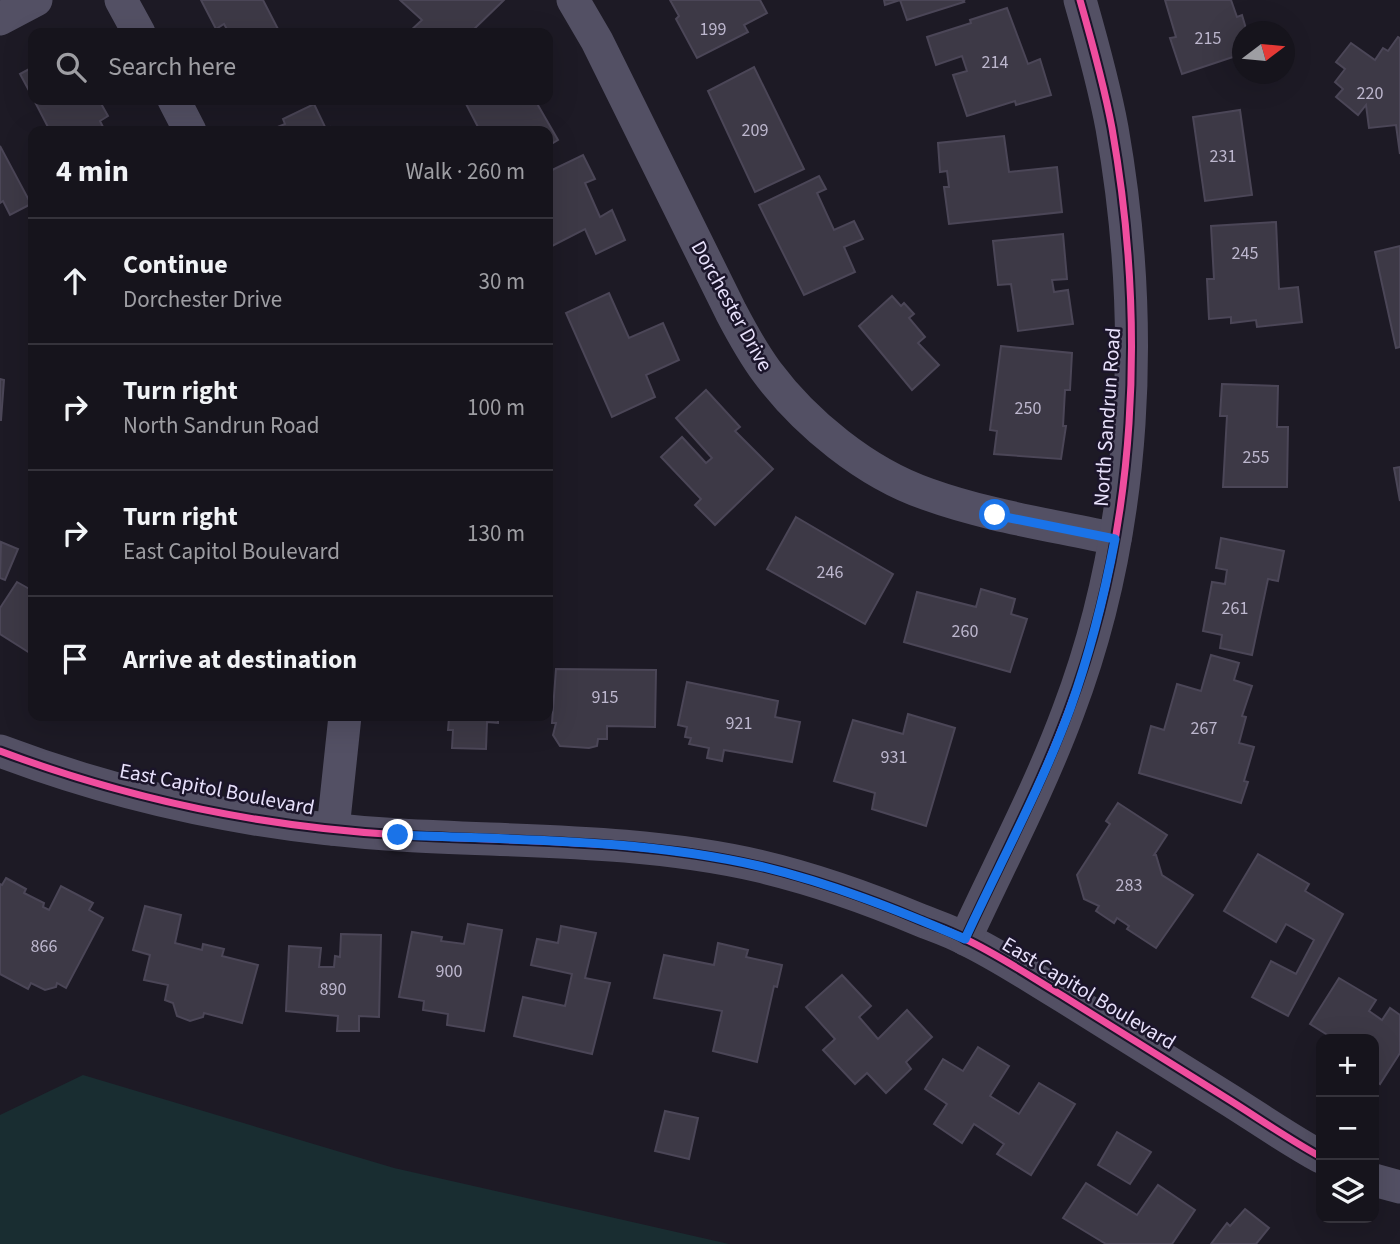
<!DOCTYPE html>
<meta charset="utf-8">
<style>
body{margin:0;font-family:"Source Sans 3",sans-serif;background:#232129;color:#f1f3f6}
.controls{position:absolute;right:21px;bottom:21px;display:grid;overflow:hidden;border-radius:14px;box-shadow:0 7px 28px #0002}
.controls button{width:63px;height:63px;display:grid;place-items:center;padding:0;border:0;border-bottom:2px solid #35333b;background:#16141c;color:#f1f3f6;font:35px sans-serif}
.compass{position:absolute;left:1232px;top:21px;width:63px;height:63px;border-radius:50%;background:#16141c;box-shadow:0 7px 28px #0002;rotate:74deg}
.stop{position:absolute;width:21px;height:21px;margin:-16px;border:5px solid #1a73e8;border-radius:50%;background:#fff}
.stop.end{background:#1a73e8;border-color:#fff;box-shadow:0 2px 7px #0008}
.list{margin:0;padding:0;list-style:none}
h2{display:flex;justify-content:space-between;align-items:center;height:91px;margin:0;padding:0 28px;font-size:30px}
h2 small{font-size:23px;font-weight:400;color:#9e9ea3}
.list li{display:grid;grid-template-columns:46px 1fr auto;gap:21px;align-items:center;box-sizing:border-box;height:126px;padding:0 28px;border-top:2px solid #35333b}
.list b{display:block;font-size:26px;white-space:nowrap}
.list p{margin:0;font-size:23px;white-space:nowrap;color:#9e9ea3}
.list em{font-size:23px;font-style:normal;color:#9e9ea3}
.icon{flex:none;width:38px;height:38px;fill:none;stroke:currentColor;stroke-width:2;stroke-linecap:round;stroke-linejoin:round}
.map{position:relative;flex:none;width:1400px;height:1244px;overflow:hidden}
.search{position:absolute;background:#16141c;box-shadow:0 7px 28px #0002;left:28px;top:28px;width:525px;height:77px;display:flex;align-items:center;gap:18px;box-sizing:border-box;padding:0 24px;border-radius:14px;color:#9e9ea3;font-size:26px}
.panel{position:absolute;background:#16141c;box-shadow:0 7px 28px #0002;left:28px;top:126px;width:525px;height:595px;border-radius:14px}
.map>svg:first-child{display:block}
.green{fill:#192d31}
.building{fill:#3d3946;stroke:#4b4657;stroke-width:2}
.lines{fill:none;stroke-linecap:round;stroke-linejoin:round}
.minor{stroke:#535064;stroke-width:33}
.cycleway-casing{stroke:#1b152a;stroke-width:11}
.cycleway{stroke:#ef4d9e;stroke-width:7}
.route{stroke:#1a73e8;stroke-width:9}
.labels{text-anchor:middle;stroke-width:5;stroke-linejoin:round;paint-order:stroke}
.number-label{font-size:18px;fill:#bdb7ce}
.street-label{font-size:21px;fill:#e8e1fb;stroke:#1b152a}
</style>
<div class="map">
<svg width="1400" height="1244" viewBox="0 0 1400 1244">
<rect width="100%" height="100%" fill="#1d1a25"/>
<!-- green -->
<path class="green" d="M83 1075 394 1168 729 1244H0V1115Z"/>
<!-- building -->
<g class="building">
<path d="M201 0H263L280 33H229L224 24 216 29Z"/>
<path d="M400 0H504L470 33H408L422 20Z"/>
<path d="M670 0H760L767 13 744 25 748 32 697 58 676 19 679 16Z"/>
<path d="M884 0H965L963 1 964 2 907 20 900 0 885 5Z"/>
<path d="M1165 0H1231L1237 17 1242 15 1247 32H1242V54L1182 74 1170 38 1176 37Z"/>
<path d="M1007 8 1028 64 1040 59 1051 95 1016 105 1015 101 967 116 953 75 967 71 962 56 936 65 927 37 971 23 970 20Z"/>
<path d="M1398 37 1400 38V154L1396 125 1369 128 1366 105 1358 115 1336 97 1343 89 1335 82 1345 69 1336 62 1351 43 1375 60 1383 48 1388 51Z"/>
<path d="M33 67V98L20 74Z"/>
<path d="M754 67 804 169 755 192 708 91Z"/>
<path d="M34 100H99L108 116 100 121 105 131H50Z"/>
<path d="M464 100H535L558 140 548 146V131H480Z"/>
<path d="M314 104 326 129 330 127 332 131H271L270 130 285 124 283 119Z"/>
<path d="M1240 110 1252 195 1205 201 1193 117Z"/>
<path d="M1004 136 1009 172 1057 167 1062 212 949 224 944 187H949L947 171 940 172 938 143Z"/>
<path d="M0 146 31 204 10 215 3 201 0 203Z"/>
<path d="M583 155 595 179 585 183 600 217 612 210 625 240 596 254 585 229 548 248V172Z"/>
<path d="M819 176 826 189 817 193 834 230 854 221 863 239 844 247 855 272 804 295 759 205Z"/>
<path d="M1276 222 1279 289 1298 287 1302 322 1257 327 1256 320 1231 323V317L1209 319 1207 279H1214L1211 226Z"/>
<path d="M1063 234 1067 279 1052 280 1054 292 1068 290 1073 324 1018 331 1011 284 998 285 993 241Z"/>
<path d="M1400 246V347L1396 348 1375 252Z"/>
<path d="M609 293 629 338 663 323 679 360 646 375 655 397 612 417 566 313Z"/>
<path d="M892 296 901 306 904 303 914 314 909 318 925 337 918 343 939 365 912 390 859 326Z"/>
<path d="M1001 346 1072 353 1070 390H1065L1063 426H1066L1061 459 994 454 997 431 990 430Z"/>
<path d="M0 379 4 380 1 420H0Z"/>
<path d="M1222 384 1278 386 1277 427H1288L1287 487H1223L1227 416H1220Z"/>
<path d="M706 390 740 427 735 431 773 469 715 525 695 505 701 499 661 457 682 437 706 463 712 458 676 418Z"/>
<path d="M1400 467V501L1394 468Z"/>
<path d="M796 517 893 574 865 624 767 569Z"/>
<path d="M1221 538 1284 551 1278 581 1268 579 1252 655 1220 648 1222 635 1203 631 1212 582 1225 584 1227 570 1216 568Z"/>
<path d="M1 542 18 549 5 580 0 578Z"/>
<path d="M17 582 33 591V655L0 634V608Z"/>
<path d="M981 589 1015 599 1011 614 1027 619 1010 672 904 642 917 592 976 607Z"/>
<path d="M1211 655 1239 663 1234 680 1252 686 1242 716 1246 717 1239 743 1254 747 1244 781 1248 782 1241 803 1139 773 1151 726 1164 730 1177 684 1201 691Z"/>
<path d="M556 669 656 670 655 727 607 726V739H598L597 746 589 748 560 746 553 735 556 723H552Z"/>
<path d="M687 682 778 701 775 717 800 722 792 762 724 750 722 761 707 758 709 748 689 744 691 738 685 737 687 727 678 725Z"/>
<path d="M908 714 955 728 926 826 872 809 875 793 834 781 853 720 903 734Z"/>
<path d="M428 716H498V723L487 722 486 749 452 748 453 730H448L449 718 428 717Z"/>
<path d="M1118 803 1167 835 1154 855H1156L1162 875 1193 895 1156 948 1127 929 1129 926 1117 918 1114 923 1096 911 1099 906 1084 899 1077 875 1110 824 1106 821Z"/>
<path d="M1258 854 1309 884 1305 891 1343 914 1288 1016 1252 997 1271 961 1296 974 1314 940 1286 924 1276 942 1224 911Z"/>
<path d="M6 878 26 889 24 893 44 903 43 907 49 910 61 886 93 903 89 910 103 918 66 988 57 983 56 987 45 990 31 983 28 989 0 974V884L2 885Z"/>
<path d="M145 906 181 915 175 943 202 950 203 944 224 949 222 956 258 965 242 1023 204 1013 203 1017 190 1021 177 1016 173 1003 165 1000 168 985 144 980 150 955 133 950Z"/>
<path d="M468 924 502 930 484 1031 447 1025 448 1014 423 1010 424 1001 399 997 412 932 442 937 441 941 464 944Z"/>
<path d="M561 926 596 933 585 978 610 983 592 1054 514 1036 523 997 565 1006 572 974 531 965 537 939 558 943Z"/>
<path d="M341 934 381 935 379 1017 359 1016V1031H337L338 1016 286 1011 289 946 321 948 319 967H334L335 956 340 957Z"/>
<path d="M718 943 748 950 746 957 782 965 777 987 774 986 757 1062 713 1051 722 1011 654 998 664 955 714 965Z"/>
<path d="M842 975 871 1006 859 1017 878 1039 907 1010 932 1037 906 1062 911 1069 886 1093 867 1073 855 1084 823 1050 835 1039 806 1007Z"/>
<path d="M1339 978 1376 1000 1369 1011 1382 1020 1390 1008 1400 1015V1053L1380 1084 1374 1080V1039H1334L1310 1024Z"/>
<path d="M978 1047 1009 1066 990 1096 1019 1114 1039 1083 1075 1104 1031 1175 997 1154 1004 1144 974 1124 962 1143 934 1124 947 1104 925 1089 943 1059 963 1071Z"/>
<path d="M665 1111 698 1118 689 1159 655 1151Z"/>
<path d="M1117 1132 1151 1152 1130 1184 1098 1165Z"/>
<path d="M1086 1183 1137 1215 1158 1185 1195 1210 1172 1244H1106L1063 1218Z"/>
<path d="M1245 1209 1269 1228 1256 1244H1211L1227 1223 1230 1226Z"/>
</g>
<g class="lines">
<!-- minor -->
<g class="minor">
<path d="M121 0 139 33"/>
<path d="M573 0 597 41 731 312C742 333 753 353 767 372 805 423 866 473 927 494 988 516 1052 525 1115 539"/>
<path d="M0 19 36 0"/>
<path d="M174 100 190 131"/>
<path d="M0 751C127 799 264 827 400 835 520 842 641 839 759 866 814 879 868 898 920 920 935 926 951 931 965 939 999 955 1031 977 1063 996 1119 1031 1175 1066 1231 1101 1261 1120 1290 1140 1321 1157"/>
<path d="M333 829 345 716"/>
<path d="M965 939C1000 863 1039 790 1068 712 1138 528 1146 321 1112 128 1104 85 1092 42 1080 0"/>
<path d="M1374 1180 1400 1187"/>
</g>
<defs>
<g id="cycleway">
<path d="M0 751C127 799 264 827 400 835 520 842 641 839 759 866 814 879 868 898 920 920 935 926 951 931 965 939 999 955 1031 977 1063 996 1119 1031 1175 1066 1231 1101 1261 1120 1290 1140 1321 1157"/>
<path d="M965 939C1000 863 1039 790 1068 712 1138 528 1146 321 1112 128 1104 85 1092 42 1080 0"/>
</g>
</defs>
<!-- cycleway casing -->
<use href="#cycleway" class="cycleway-casing"/>
<!-- cycleway -->
<use href="#cycleway" class="cycleway"/>
</g>
<g class="lines">
<!-- route -->
<path class="route" d="M398 835C518 840 641 839 759 866 830 883 898 910 965 939 1000 863 1041 788 1070 709 1090 653 1104 597 1115 539L995 515"/>
</g>
<g class="labels">
<!-- number labels -->
<g class="number-label">
<text x="713" y="35">199</text>
<text x="1208" y="44">215</text>
<text x="995" y="68">214</text>
<text x="1370" y="99">220</text>
<text x="755" y="136">209</text>
<text x="1223" y="162">231</text>
<text x="1245" y="259">245</text>
<text x="1028" y="414">250</text>
<text x="1256" y="463">255</text>
<text x="830" y="578">246</text>
<text x="1235" y="614">261</text>
<text x="965" y="637">260</text>
<text x="605" y="703">915</text>
<text x="739" y="729">921</text>
<text x="1204" y="734">267</text>
<text x="894" y="763">931</text>
<text x="1129" y="891">283</text>
<text x="44" y="952">866</text>
<text x="449" y="977">900</text>
<text x="333" y="995">890</text>
</g>
<!-- street labels -->
<g class="street-label">
<text transform="translate(732 306) rotate(61)" y="7">Dorchester Drive</text>
<text transform="translate(1107 417) rotate(-86)" y="7">North Sandrun Road</text>
<text transform="translate(217 789) rotate(11)" y="7">East Capitol Boulevard</text>
<text transform="translate(1089 993) rotate(31)" y="7">East Capitol Boulevard</text>
</g>
</g>
</svg>
<div class="controls">
<button>+</button>
<button>−</button>
<button><svg class="icon" aria-label="layers" viewBox="0 0 24 24"><path d="M12 4l9 5-9 5-9-5zM3 14l9 5 9-5"/></svg></button>
</div>
<svg class="compass" viewBox="-18 -18 36 36"><path d="M0-13l5 13h-10z" fill="#e53935"/><path d="M0 13l5-13h-10z" fill="#9e9ea3"/></svg>
<div class="stop" style="left:995px;top:515px"></div>
<div class="stop end" style="left:398px;top:835px"></div>
<div class="search"><svg class="icon" aria-label="search" viewBox="0 0 24 24"><circle cx="10" cy="10" r="6"/><path d="M15 15l6 6"/></svg>Search here</div>
<section class="panel">
<h2>4 min<small>Walk · 260 m</small></h2>
<ul class="list">
<li><svg class="icon" aria-label="ahead" viewBox="0 0 24 24"><path d="M12 20V5M6 11l6-6 6 6"/></svg><div><b>Continue</b><p>Dorchester Drive</p></div><em>30 m</em></li>
<li><svg class="icon" aria-label="right" viewBox="0 0 24 24"><path d="M7 20v-9h11M14 6l5 5-5 5"/></svg><div><b>Turn right</b><p>North Sandrun Road</p></div><em>100 m</em></li>
<li><svg class="icon" aria-label="right" viewBox="0 0 24 24"><path d="M7 20v-9h11M14 6l5 5-5 5"/></svg><div><b>Turn right</b><p>East Capitol Boulevard</p></div><em>130 m</em></li>
<li><svg class="icon" aria-label="arrive" viewBox="0 0 24 24"><path d="M6 21V4h12l-3 4 3 4H6"/></svg><div><b>Arrive at destination</b></div></li>
</ul>
</section>
</div>
